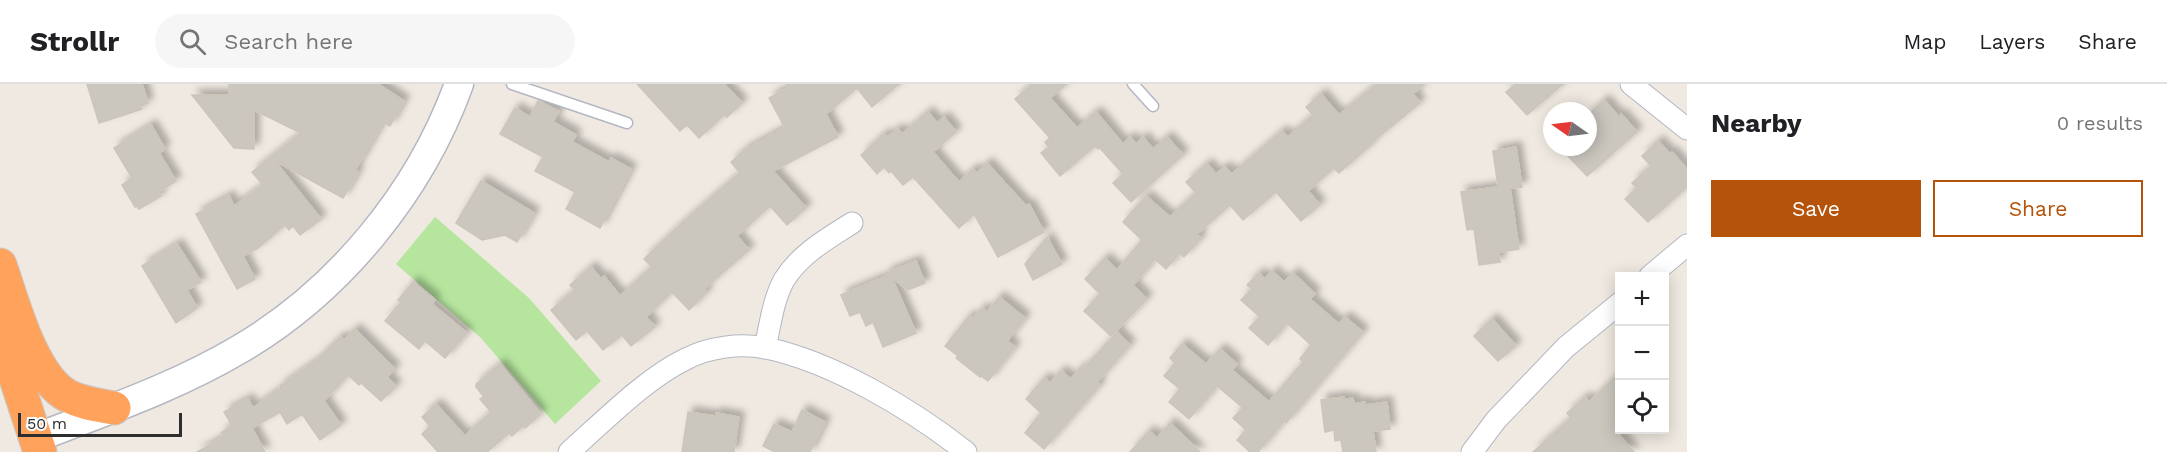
<!DOCTYPE html>
<meta charset="utf-8">
<style>
body{margin:0;font-family:"Work Sans",sans-serif;background:#f6f6f6;color:#202124}
.controls{position:absolute;right:18px;bottom:18px;display:grid;overflow:hidden;border-radius:0px;box-shadow:0 3px 15px #0003}
.controls button{width:54px;height:54px;display:grid;place-items:center;padding:0;border:0;border-bottom:2px solid #e0e0e0;background:#fff;color:#202124;font:30px sans-serif}
.compass{position:absolute;left:1543px;top:18px;width:54px;height:54px;border-radius:50%;background:#fff;box-shadow:0 3px 15px #0003;rotate:284deg}
.scale{position:absolute;left:18px;bottom:15px;width:164px;box-sizing:border-box;padding-left:6px;border:3px solid #2e2e2e;border-top:0;font-size:16px;line-height:21px;white-space:nowrap;color:#2e2e2e;-webkit-text-stroke:4px #fff;paint-order:stroke}
.list{margin:0;padding:0;list-style:none}
h2{display:flex;justify-content:space-between;align-items:center;height:78px;margin:0;padding:0 24px;font-size:26px}
h2 small{font-size:20px;font-weight:400;color:#757577}
.actions{display:flex;gap:12px;padding:18px 24px}
.actions a{flex:1;padding:14px 0;border:2px solid #b45309;border-radius:0px;text-align:center;font-size:21px;color:#b45309}
.actions .main{background:#b45309;color:#fff}
.icon{flex:none;width:33px;height:33px;fill:none;stroke:currentColor;stroke-width:2;stroke-linecap:round;stroke-linejoin:round}
.map{position:relative;flex:none;width:1687px;height:368px;overflow:hidden}
header{display:flex;align-items:center;gap:36px;box-sizing:border-box;height:84px;padding:0 30px;background:#fff;border-bottom:2px solid #e0e0e0}
header strong{font-size:28px}
nav{display:flex;gap:33px;margin-inline-start:auto;font-size:21px}
.search{width:420px;height:54px;background:#f6f6f6;display:flex;align-items:center;gap:15px;box-sizing:border-box;padding:0 21px;border-radius:33px;color:#757577;font-size:22px}
main{display:flex}
aside{flex:1;background:#fff}
.map>svg:first-child{display:block}
.green{fill:#b6e59e}
.building{fill:#cbc7bf;stroke:#cbc5ba;stroke-width:1.5;filter:url(#shadow)}
.lines{fill:none;stroke-linecap:round;stroke-linejoin:round}
.lane-casing{stroke:#b4b7c1;stroke-width:13}
.street-casing{stroke:#b4b7c1;stroke-width:23}
.secondary-casing{stroke:#b4b7c1;stroke-width:31}
.highway-casing{stroke:#c9c9c9;stroke-width:35}
.lane{stroke:#fff;stroke-width:10}
.street{stroke:#fff;stroke-width:21}
.secondary{stroke:#fff;stroke-width:28}
.highway{stroke:#ffa35c;stroke-width:33}
</style>
<header>
<strong>Strollr</strong>
<div class="search"><svg class="icon" aria-label="search" viewBox="0 0 24 24"><circle cx="10" cy="10" r="6"/><path d="M15 15l6 6"/></svg>Search here</div>
<nav><a>Map</a><a>Layers</a><a>Share</a></nav>
</header>
<main>
<div class="map">
<svg width="1687" height="368" viewBox="0 0 1687 368">
<defs>
<filter id="shadow"><feDropShadow dx="5.5" dy="-5.5" stdDeviation="3" flood-color="#0004"/></filter>
</defs>
<rect width="100%" height="100%" fill="#efe9e1"/>
<!-- green -->
<path class="green" d="M435 133 529 214 601 297 555 340 481 254 396 180Z"/>
<!-- building -->
<g class="building">
<path d="M87 0H142L148 19 140 22 142 25 99 39Z"/>
<path d="M229 0H378L404 17 390 42 383 38 355 86 358 88 343 114 274 76 321 135 300 151 293 142 289 146 285 141 258 164 243 172 255 195 237 205 196 130 229 112 234 122 263 101 252 88 301 49 254 26V65L234 64 192 11H229Z"/>
<path d="M637 0H724L742 19 727 33 725 30 699 54 687 41 680 47Z"/>
<path d="M795 0H899L872 23 857 4 826 30 838 53 773 87 806 124 787 141 770 122 737 152 749 166 704 205 707 208 689 226 672 208 646 233 655 243 631 262 622 251 603 266 587 247 576 256 551 226 575 206 570 201 591 183 601 195 604 192 620 212 652 183 644 175 684 137 740 89 731 78 746 65 785 44 769 14Z"/>
<path d="M1032 0H1066L1050 14 1077 44 1096 28 1123 60 1130 53 1136 60 1143 53 1153 65 1167 53 1183 71 1131 118 1113 99 1123 90 1099 63 1098 65 1095 62 1060 92 1041 69 1049 63 1045 58 1050 54 1015 15Z"/>
<path d="M1377 0H1424L1413 10 1420 19 1371 59 1372 60 1339 89 1334 84 1308 107 1320 121 1301 137 1276 108 1243 136 1230 121 1197 150 1201 154 1184 173 1180 169 1166 185 1155 175 1133 201 1147 215 1111 252 1084 227 1100 210 1085 195 1105 174 1117 186 1142 156 1123 138 1146 112 1170 133 1196 109 1186 98 1207 80 1216 90 1225 83 1232 90 1282 47 1288 53 1313 31 1306 23 1321 10 1339 31Z"/>
<path d="M1516 0H1563L1527 31 1506 8Z"/>
<path d="M1604 16 1619 33 1621 30 1637 48 1587 92 1568 72 1577 63H1588V31Z"/>
<path d="M538 17 559 27 553 38 576 51 572 58 609 78 611 74 631 85 600 144 566 125 575 108 535 87 543 73 500 50 515 24 530 33Z"/>
<path d="M928 28 937 39 944 33 956 48 933 68 959 98 973 85 977 89 987 79 1026 122 1029 120 1044 148 998 173 974 130 959 144 913 93 903 101 891 87 889 89 884 83 877 90 861 71 884 50 887 53 898 45 902 50Z"/>
<path d="M151 41 165 65 159 69 176 97 158 108 161 112 139 125 136 122 135 123 122 101 132 94 114 64Z"/>
<path d="M1658 57 1670 70 1672 68 1687 85V103L1648 138 1625 115 1637 104 1632 99 1651 82 1642 72Z"/>
<path d="M1516 63 1522 103 1510 104 1519 165 1499 168 1500 178 1479 181 1474 145 1467 146 1461 108 1498 103 1493 67Z"/>
<path d="M481 97 534 129 517 158 505 151 482 156 456 139Z"/>
<path d="M1047 153 1062 180 1033 196 1025 180Z"/>
<path d="M177 160 201 198 187 206 197 224 176 239 142 182Z"/>
<path d="M916 177 925 199 908 206 892 194 916 249 883 263 873 238 866 242 860 228 850 232 841 211 889 191 886 189Z"/>
<path d="M1272 187 1284 198 1293 189 1315 210 1310 215 1339 240 1345 233 1363 248 1286 339 1284 337 1258 368H1250L1237 356 1246 346 1233 334 1243 324 1217 302 1189 335 1169 318 1180 305 1164 292 1175 279 1170 274 1182 260 1206 280 1220 265 1237 280 1232 286 1269 318 1303 278 1300 275 1311 261 1287 239 1268 261 1249 244 1260 233 1241 216 1252 205 1247 201 1259 189 1265 195Z"/>
<path d="M413 198 435 216 432 220 467 249 445 274 425 257 419 265 385 237 401 218 398 216Z"/>
<path d="M999 213 1025 234 1007 257 1015 263 988 297 981 292 980 293 956 274 958 272 945 262 969 232 973 235 982 224 987 228Z"/>
<path d="M1492 235 1516 262 1498 277 1474 252Z"/>
<path d="M355 245 395 285 387 293 396 302 381 317 361 299 359 301 348 291 324 317 341 341 320 356 302 330 287 340 280 328 252 344 265 368H197L224 353 221 349 232 341 224 328 248 315 253 324 281 304 280 302 317 276 340 253 344 256Z"/>
<path d="M1117 248 1130 261 1097 298 1100 301 1044 365 1025 349 1041 329 1026 315 1044 294 1050 299 1061 287 1071 295 1080 284 1082 286Z"/>
<path d="M500 280 541 330 525 344 523 342 512 352 509 349 487 368H438L422 350 430 342 422 333 436 320 465 352 491 328 480 315 484 313 476 303V300Z"/>
<path d="M1620 289V352L1634 368H1533L1571 334 1567 329 1585 313 1589 318Z"/>
<path d="M1344 313V316L1353 314 1354 320 1365 318V321L1387 318 1390 345 1373 347 1376 368H1343L1341 356 1335 357 1334 346 1325 348 1321 316Z"/>
<path d="M802 326 825 338 810 368H775L763 362 774 340 792 348Z"/>
<path d="M688 328 716 332V329L739 333 734 368H682Z"/>
<path d="M1170 339 1200 368H1130L1149 347 1157 354Z"/>
</g>
<g class="lines">
<defs>
<g id="lane">
<path d="M512 0 627 39"/>
<path d="M1133 0 1153 22"/>
</g>
<g id="street">
<path d="M1631 0 1687 45"/>
<path d="M1650 192 1687 161"/>
<path d="M765 264C770 242 773 216 784 196 800 170 827 155 852 139"/>
<path d="M569 368C603 338 646 294 686 275 709 263 740 259 766 264 833 278 913 326 966 368"/>
<path d="M1472 368 1496 336 1566 263 1620 219"/>
</g>
<path id="secondary" d="M36 354C105 327 176 303 240 265 339 207 420 108 459 0"/>
<g id="highway">
<path d="M0 181C13 218 32 293 68 312 82 319 98 321 114 324"/>
<path d="M0 246 40 368"/>
</g>
</defs>
<!-- lane casing -->
<use href="#lane" class="lane-casing"/>
<!-- street casing -->
<use href="#street" class="street-casing"/>
<!-- secondary casing -->
<use href="#secondary" class="secondary-casing"/>
<!-- highway casing -->
<use href="#highway" class="highway-casing"/>
<!-- lane -->
<use href="#lane" class="lane"/>
<!-- street -->
<use href="#street" class="street"/>
<!-- secondary -->
<use href="#secondary" class="secondary"/>
<!-- highway -->
<use href="#highway" class="highway"/>
</g>
</svg>
<div class="controls">
<button>+</button>
<button>−</button>
<button><svg class="icon" aria-label="locate" viewBox="0 0 24 24"><circle cx="12" cy="12" r="6"/><path d="M12 2v4M12 18v4M2 12h4M18 12h4"/></svg></button>
</div>
<svg class="compass" viewBox="-18 -18 36 36"><path d="M0-13l5 13h-10z" fill="#e53935"/><path d="M0 13l5-13h-10z" fill="#757577"/></svg>
<div class="scale">50 m</div>
</div>
<aside>
<h2>Nearby<small>0 results</small></h2>
<ul class="list">
</ul>
<div class="actions"><a class="main">Save</a><a>Share</a></div>
</aside>
</main>
